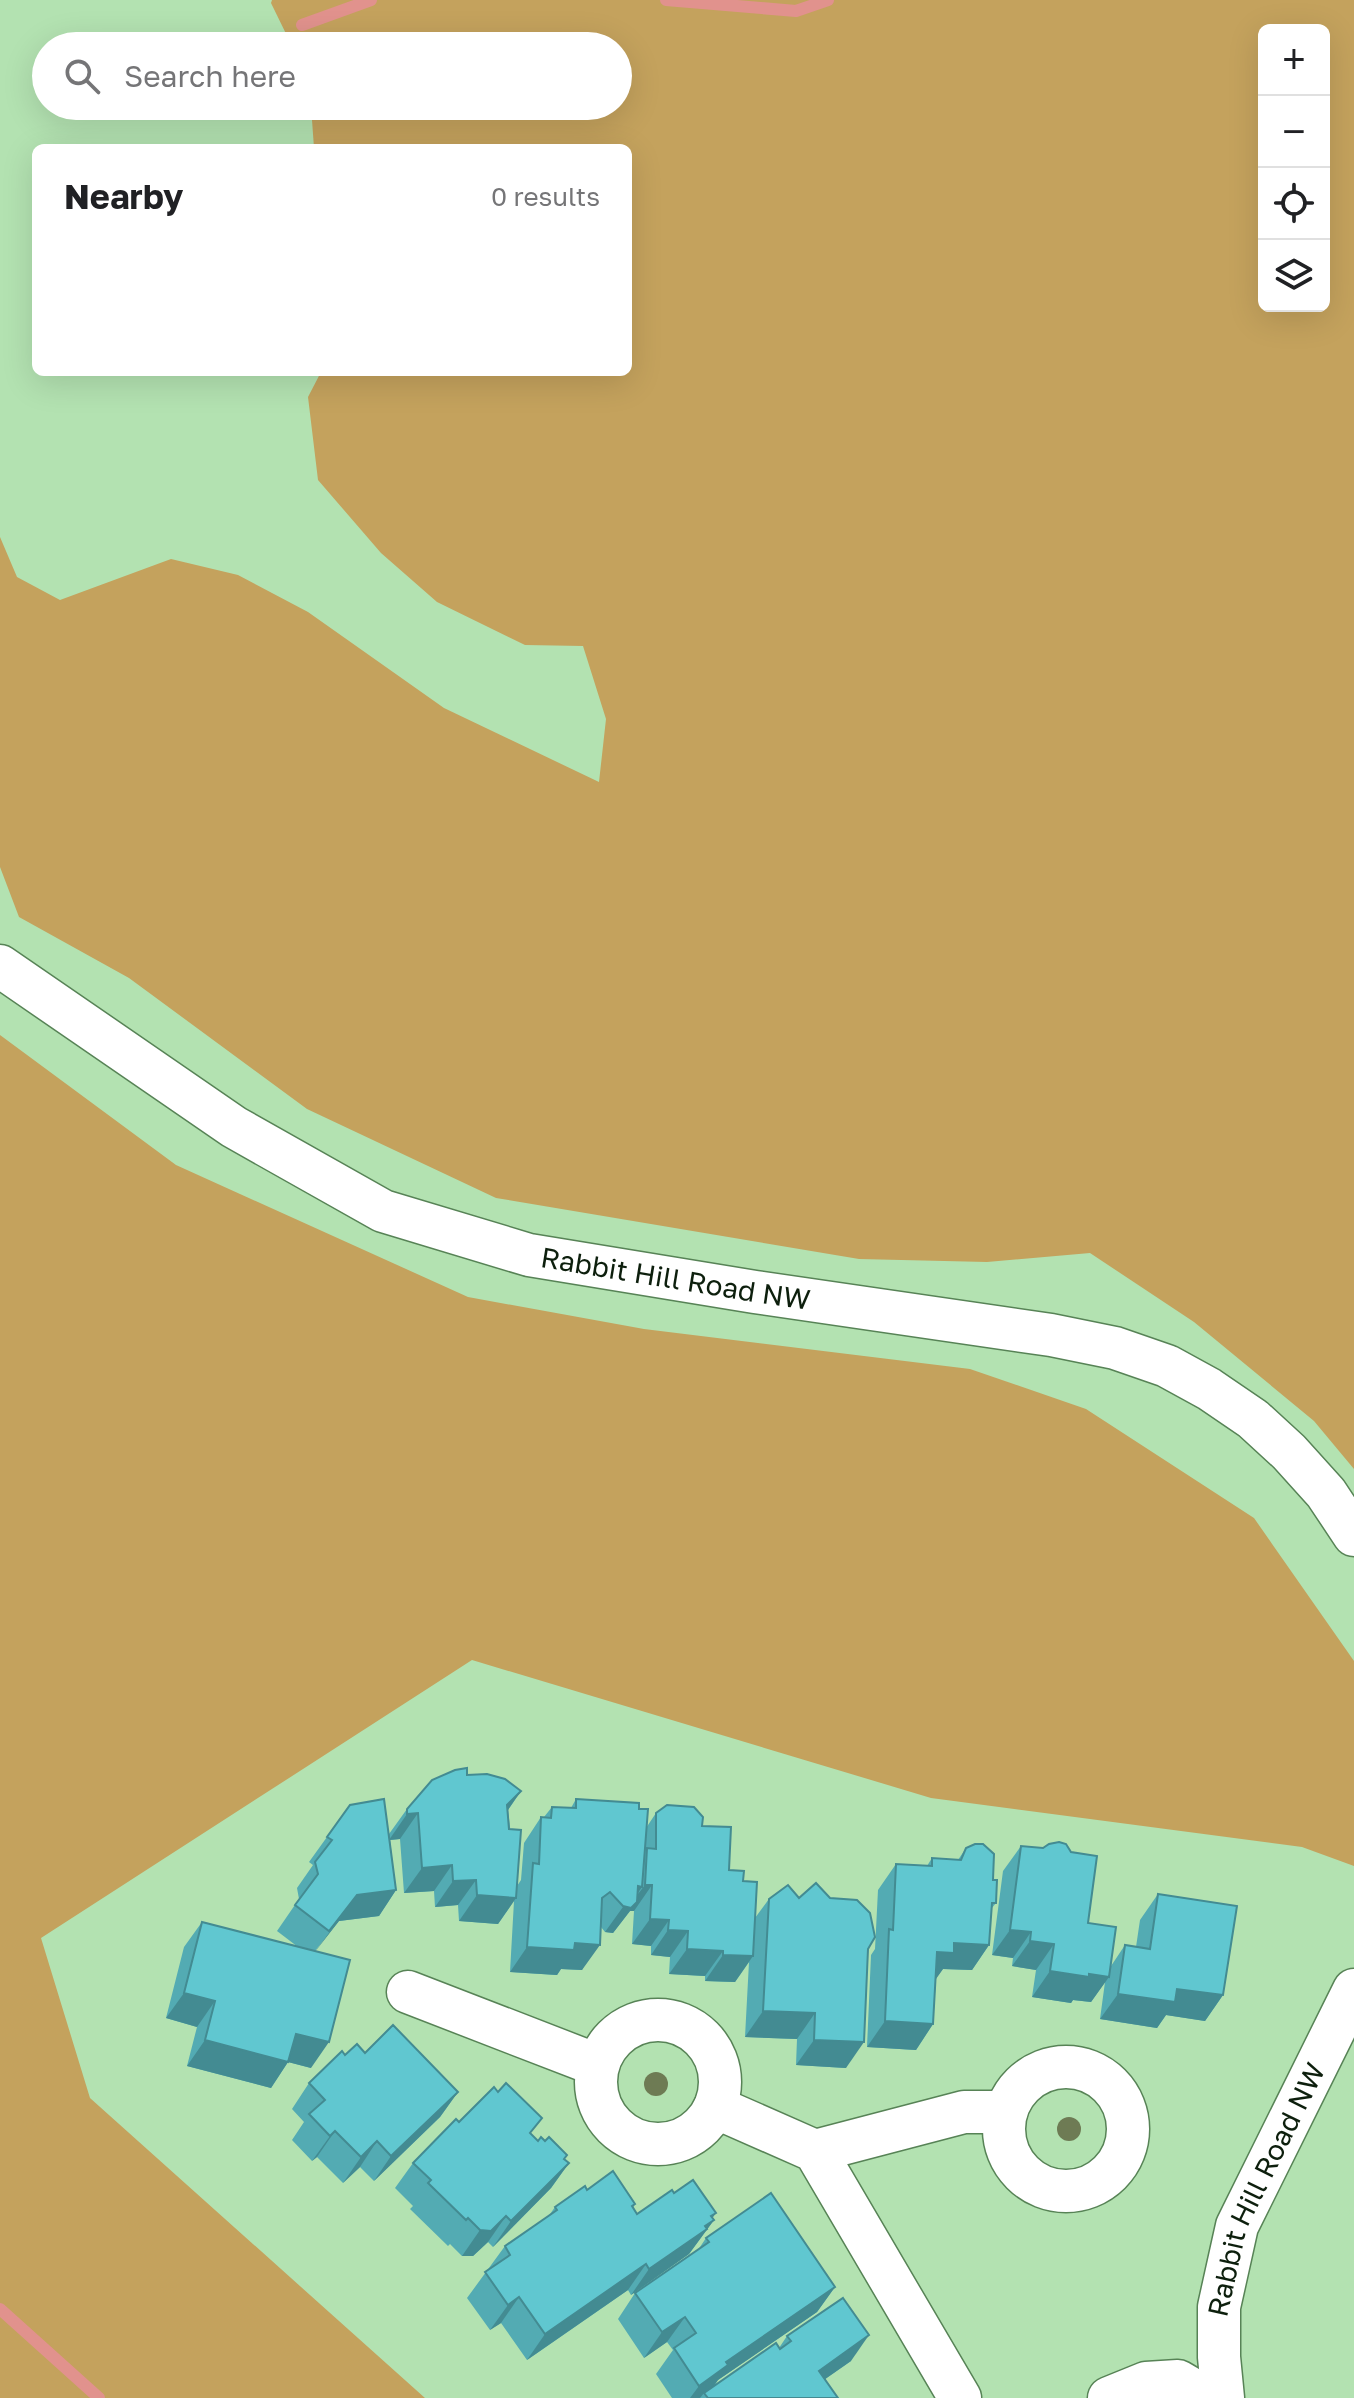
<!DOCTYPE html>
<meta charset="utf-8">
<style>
body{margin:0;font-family:"Golos Text",sans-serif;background:#f2f2f2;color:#202124}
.controls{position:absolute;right:24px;top:24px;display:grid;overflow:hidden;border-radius:12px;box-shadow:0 8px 32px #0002}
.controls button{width:72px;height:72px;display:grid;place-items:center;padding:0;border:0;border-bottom:2px solid #e0e0e0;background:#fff;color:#202124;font:40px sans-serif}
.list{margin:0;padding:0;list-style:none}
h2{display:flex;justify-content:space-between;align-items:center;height:104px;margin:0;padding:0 32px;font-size:34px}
h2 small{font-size:26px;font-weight:400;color:#757577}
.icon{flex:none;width:44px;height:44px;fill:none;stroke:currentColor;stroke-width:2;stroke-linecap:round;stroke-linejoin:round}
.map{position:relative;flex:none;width:1354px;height:2398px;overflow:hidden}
.search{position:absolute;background:#fff;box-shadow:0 8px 32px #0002;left:32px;top:32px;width:600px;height:88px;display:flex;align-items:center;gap:20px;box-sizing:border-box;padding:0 28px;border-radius:44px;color:#757577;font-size:30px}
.panel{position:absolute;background:#fff;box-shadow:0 8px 32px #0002;left:32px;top:144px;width:600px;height:232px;border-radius:12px}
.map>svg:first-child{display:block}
.forest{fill:#c4a25d;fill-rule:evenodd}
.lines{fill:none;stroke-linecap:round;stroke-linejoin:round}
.stream{stroke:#e1928d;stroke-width:12}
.minor-casing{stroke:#578356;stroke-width:45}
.minor{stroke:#fff;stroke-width:42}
.tree{fill:#6e7b54}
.wall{fill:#53abb3}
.shaded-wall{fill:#438b92}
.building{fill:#60c7d0;stroke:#438b92;stroke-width:2}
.labels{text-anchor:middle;stroke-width:8;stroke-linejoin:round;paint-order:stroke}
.street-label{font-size:28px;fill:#0d1f0d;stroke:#e4fce3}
</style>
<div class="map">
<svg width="1354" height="2398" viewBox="0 0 1354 2398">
<rect width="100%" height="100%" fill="#b3e2b1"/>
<!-- forest -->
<g class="forest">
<path d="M272 0H1354V1469L1314 1421 1194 1322 1090 1253 987 1262 859 1259 496 1198 307 1109 129 978 19 917 0 867V537L17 577 60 600 171 559 238 575 308 612 444 708 599 782 606 719 583 646 525 645 437 602 381 553 318 480 308 397 321 372H628V148H314L311 106H618V46H292L271 3ZM1264 30H1324V306H1264Z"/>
<path d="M0 1035 176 1165 468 1297 644 1329 970 1369 1086 1409 1254 1518 1354 1661V1866L1302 1847 931 1798 472 1660 41 1938 90 2098 425 2398H0Z"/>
</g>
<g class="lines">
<!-- stream -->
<g class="stream">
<path d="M666 0 796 11 828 0"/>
<path d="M302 25 371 0"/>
<path d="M0 2309 99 2398"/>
</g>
<defs>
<g id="minor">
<path id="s1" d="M0 966 234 1127 383 1211 529 1255 755 1292 1051 1335 1115 1348 1167 1366 1209 1389 1253 1419 1289 1452 1326 1493 1354 1535"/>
<path d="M408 1992 597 2065"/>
<circle cx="658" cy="2082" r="62"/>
<circle cx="1066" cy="2129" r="62"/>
<path d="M715 2107 815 2151 960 2398"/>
<path d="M815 2151 964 2112H1006"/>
<path d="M1109 2398 1146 2383 1178 2381 1207 2398"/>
<path id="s2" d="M1223 2398 1219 2357V2307L1237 2226 1354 1990"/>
</g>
</defs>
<!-- minor casing -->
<use href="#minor" class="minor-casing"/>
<!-- minor -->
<use href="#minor" class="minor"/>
</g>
<!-- trees -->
<g class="tree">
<circle cx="656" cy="2084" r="12"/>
<circle cx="1069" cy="2129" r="12"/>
</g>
<!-- wall -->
<g class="wall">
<path d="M467 1775 521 1791 508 1810 517 1886 521 1880 524 1843 541 1817H544L552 1807 571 1808 576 1799 639 1809 646 1828 656 1813 702 1826 729 1870 743 1881 755 1918 769 1899 799 1898 868 1949 846 2068 796 2065 797 2039 745 2037 749 1962 735 1982 705 1981V1976L669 1974 670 1957 651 1955V1946L632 1944 634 1911H630L613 1933 605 1932 601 1927 582 1970 561 1969 557 1975 510 1972 514 1901 498 1924 459 1921 458 1905 435 1907 434 1891 404 1893 400 1839 390 1840 396 1890 379 1916 339 1921 315 1951 311 2068 288 2062 271 2088 187 2066 197 2027 166 2018 184 1947 202 1922 298 1947 277 1931 299 1899 297 1888 313 1865 309 1862 350 1805 389 1834 407 1809Z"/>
<path d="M1021 1846 1088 1923 1111 1966 1125 1945 1136 1947 1140 1920 1158 1894 1223 1995 1205 2021 1166 2015 1157 2028 1100 2019 1105 1982 1091 2002 1073 2000 1071 2003 1032 1997 1036 1970 1012 1966 1013 1958 992 1955 1003 1871Z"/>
<path d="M966 1848 993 1880 996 1903 991 1909 989 1945 972 1970 943 1969 936 1978 933 2024 916 2050 867 2047 871 1955 875 1949 878 1890 896 1864 927 1866 932 1858 958 1860Z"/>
<path d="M365 2053 458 2092 440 2117 374 2181 360 2167 343 2183 317 2157 312 2161 292 2140 304 2122 292 2109 309 2083 345 2055Z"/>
<path d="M459 2122 531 2134 538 2141 569 2163 551 2188 493 2247 488 2242 473 2256H462L450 2244 448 2246 410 2209 413 2206 395 2188 413 2163Z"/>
<path d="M587 2190 635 2204 633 2208 637 2214 674 2193 716 2213 712 2218 714 2220 689 2254 631 2295 628 2290 527 2360 501 2323 490 2330 467 2298 505 2246 548 2217 555 2207Z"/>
<path d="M706 2238 835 2287 817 2312 718 2380 714 2386 779 2348 787 2336 851 2361 825 2379 838 2398H672L656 2374 673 2350 667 2342 644 2358 618 2319 635 2293 698 2250Z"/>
</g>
<!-- shaded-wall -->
<g class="shaded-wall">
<path d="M521 1791 503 1817 507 1805Z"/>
<path d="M418 1813 400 1839 389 1840 407 1814Z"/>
<path d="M452 1865 434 1891 404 1893 422 1868Z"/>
<path d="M476 1880 458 1905 435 1907 453 1881Z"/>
<path d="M645 1885H652L634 1911H630L613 1933 605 1932 638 1886 642 1887 628 1907Z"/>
<path d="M396 1890 379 1916 339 1921 311 1957 357 1895Z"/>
<path d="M477 1895 516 1898 498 1924 459 1921Z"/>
<path d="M650 1919 669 1920 651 1946 632 1944Z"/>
<path d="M668 1930 688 1931 670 1957 651 1955Z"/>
<path d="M1010 1930 1031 1932 1013 1958 992 1955Z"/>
<path d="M1030 1941 1054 1944 1036 1970 1012 1966Z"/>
<path d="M575 1943 600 1945 582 1970 561 1969 557 1975 510 1972 527 1947Z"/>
<path d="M954 1943 989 1945 972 1970 943 1969 936 1979 937 1952Z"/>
<path d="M687 1949 723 1951 705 1976 669 1974Z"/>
<path d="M723 1955 753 1956 735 1982 705 1981Z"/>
<path d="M1050 1971 1089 1974 1109 1977 1091 2002 1073 2000 1071 2003 1032 1997Z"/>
<path d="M1177 1989 1223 1995 1205 2021 1166 2015 1157 2028 1100 2019 1118 1994Z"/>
<path d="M184 1993 215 2001 197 2027 166 2018Z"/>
<path d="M763 2011 815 2013 797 2039 745 2037Z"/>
<path d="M885 2021 933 2024 916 2050 867 2047Z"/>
<path d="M296 2034 329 2042 311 2068 288 2062 271 2088 187 2066 205 2040Z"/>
<path d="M814 2040 864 2042 846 2068 796 2065Z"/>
<path d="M458 2092 440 2117 374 2181 391 2156Z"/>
<path d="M335 2131 317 2157 312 2161 330 2136Z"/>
<path d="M377 2141 360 2167 343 2183 361 2157Z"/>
<path d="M569 2163 551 2188 493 2247 511 2221Z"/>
<path d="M716 2213 707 2225 714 2220 689 2254 631 2295 649 2269Z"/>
<path d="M506 2216 488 2242 473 2256H462L480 2230Z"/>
<path d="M646 2264 628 2290 527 2360 545 2334Z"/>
<path d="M835 2287 817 2312 718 2380 710 2391 704 2393 700 2398H690L699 2386 726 2362Z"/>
<path d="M519 2297 501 2323 490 2330 508 2305Z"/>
<path d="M685 2317 667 2342 644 2358 662 2332Z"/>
<path d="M869 2335 851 2361 801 2396 819 2371Z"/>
</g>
<!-- building -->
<g class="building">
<path d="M467 1768V1775L487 1774 505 1779 521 1791 507 1805 509 1829 521 1830 516 1898 477 1895 476 1880 453 1881 452 1865 422 1868 418 1813 407 1814V1809L432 1780 455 1770Z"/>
<path d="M384 1799 396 1890 357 1895 329 1931 295 1905 318 1874 315 1862 332 1840 327 1837 350 1805Z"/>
<path d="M576 1799 639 1803V1809H648L642 1887 638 1886 637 1902 631 1908 623 1906 610 1892 602 1898 600 1945 575 1943 574 1950 527 1947 533 1863 539 1864 541 1817 551 1818 552 1807 576 1808Z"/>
<path d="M667 1805 694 1807 703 1817 702 1826 731 1827 729 1870 744 1871 743 1881 757 1882 753 1956 723 1955V1951L687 1949 688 1931 668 1930 669 1920 650 1919 652 1885H645L647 1848 656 1849V1813Z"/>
<path d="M1059 1842 1066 1844 1071 1852 1097 1856 1088 1923 1116 1927 1109 1977 1089 1974V1977L1050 1971 1054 1944 1030 1941 1031 1932 1010 1930 1021 1846 1043 1848 1049 1844Z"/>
<path d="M975 1844H983L994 1854 993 1880H997L996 1903H992L989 1945 954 1943V1953L937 1952 933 2024 885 2021 889 1929 893 1930 896 1864 932 1866V1858L961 1860 966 1848Z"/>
<path d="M816 1883 830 1898 857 1900 870 1913 875 1937 868 1949 864 2042 814 2040 815 2013 763 2011 769 1899 788 1885 799 1898Z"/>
<path d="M1158 1894 1237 1906 1223 1995 1177 1989 1175 2002 1118 1994 1125 1945 1150 1949Z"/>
<path d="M202 1922 350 1960 329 2042 296 2034 288 2062 205 2040 215 2001 184 1993Z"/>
<path d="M393 2025 458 2092 391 2156 377 2141 361 2157 335 2131 330 2136 309 2114 325 2100 309 2083 342 2051 345 2055 357 2044 365 2053Z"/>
<path d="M506 2083 542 2118 530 2133 538 2141 541 2137 545 2141 549 2137 567 2155 564 2159 569 2163 511 2221 506 2216 491 2231 480 2230 468 2218 466 2220 428 2183 431 2180 413 2163 456 2119 459 2122 494 2087 498 2092Z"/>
<path d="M613 2171 635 2204 632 2206 637 2214 672 2190 674 2193 693 2180 716 2213 711 2216 714 2220 705 2226 707 2229 649 2269 646 2264 545 2334 519 2297 508 2305 485 2272 510 2255 505 2246 557 2210 555 2207 585 2186 587 2190Z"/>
<path d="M771 2193 835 2287 726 2362 728 2365 699 2386 674 2348 696 2333 685 2317 662 2332 635 2293 709 2242 706 2238Z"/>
<path d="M843 2298 869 2335 819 2371 838 2398H708L704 2393 776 2343 780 2349 791 2341 787 2336Z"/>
</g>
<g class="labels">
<!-- street labels -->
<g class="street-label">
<text dy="10" stroke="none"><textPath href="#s1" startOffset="756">Rabbit Hill Road NW</textPath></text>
<text dy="10" stroke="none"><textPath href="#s2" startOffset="218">Rabbit Hill Road NW</textPath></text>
</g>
</g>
</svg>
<div class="controls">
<button>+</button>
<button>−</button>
<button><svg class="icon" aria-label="locate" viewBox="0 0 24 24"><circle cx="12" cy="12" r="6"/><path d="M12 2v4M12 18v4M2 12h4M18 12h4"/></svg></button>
<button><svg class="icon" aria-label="layers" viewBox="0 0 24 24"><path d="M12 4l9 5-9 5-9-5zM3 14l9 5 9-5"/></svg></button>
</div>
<div class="search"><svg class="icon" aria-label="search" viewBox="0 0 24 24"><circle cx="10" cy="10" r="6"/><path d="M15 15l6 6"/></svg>Search here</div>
<section class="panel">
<h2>Nearby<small>0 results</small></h2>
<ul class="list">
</ul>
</section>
</div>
